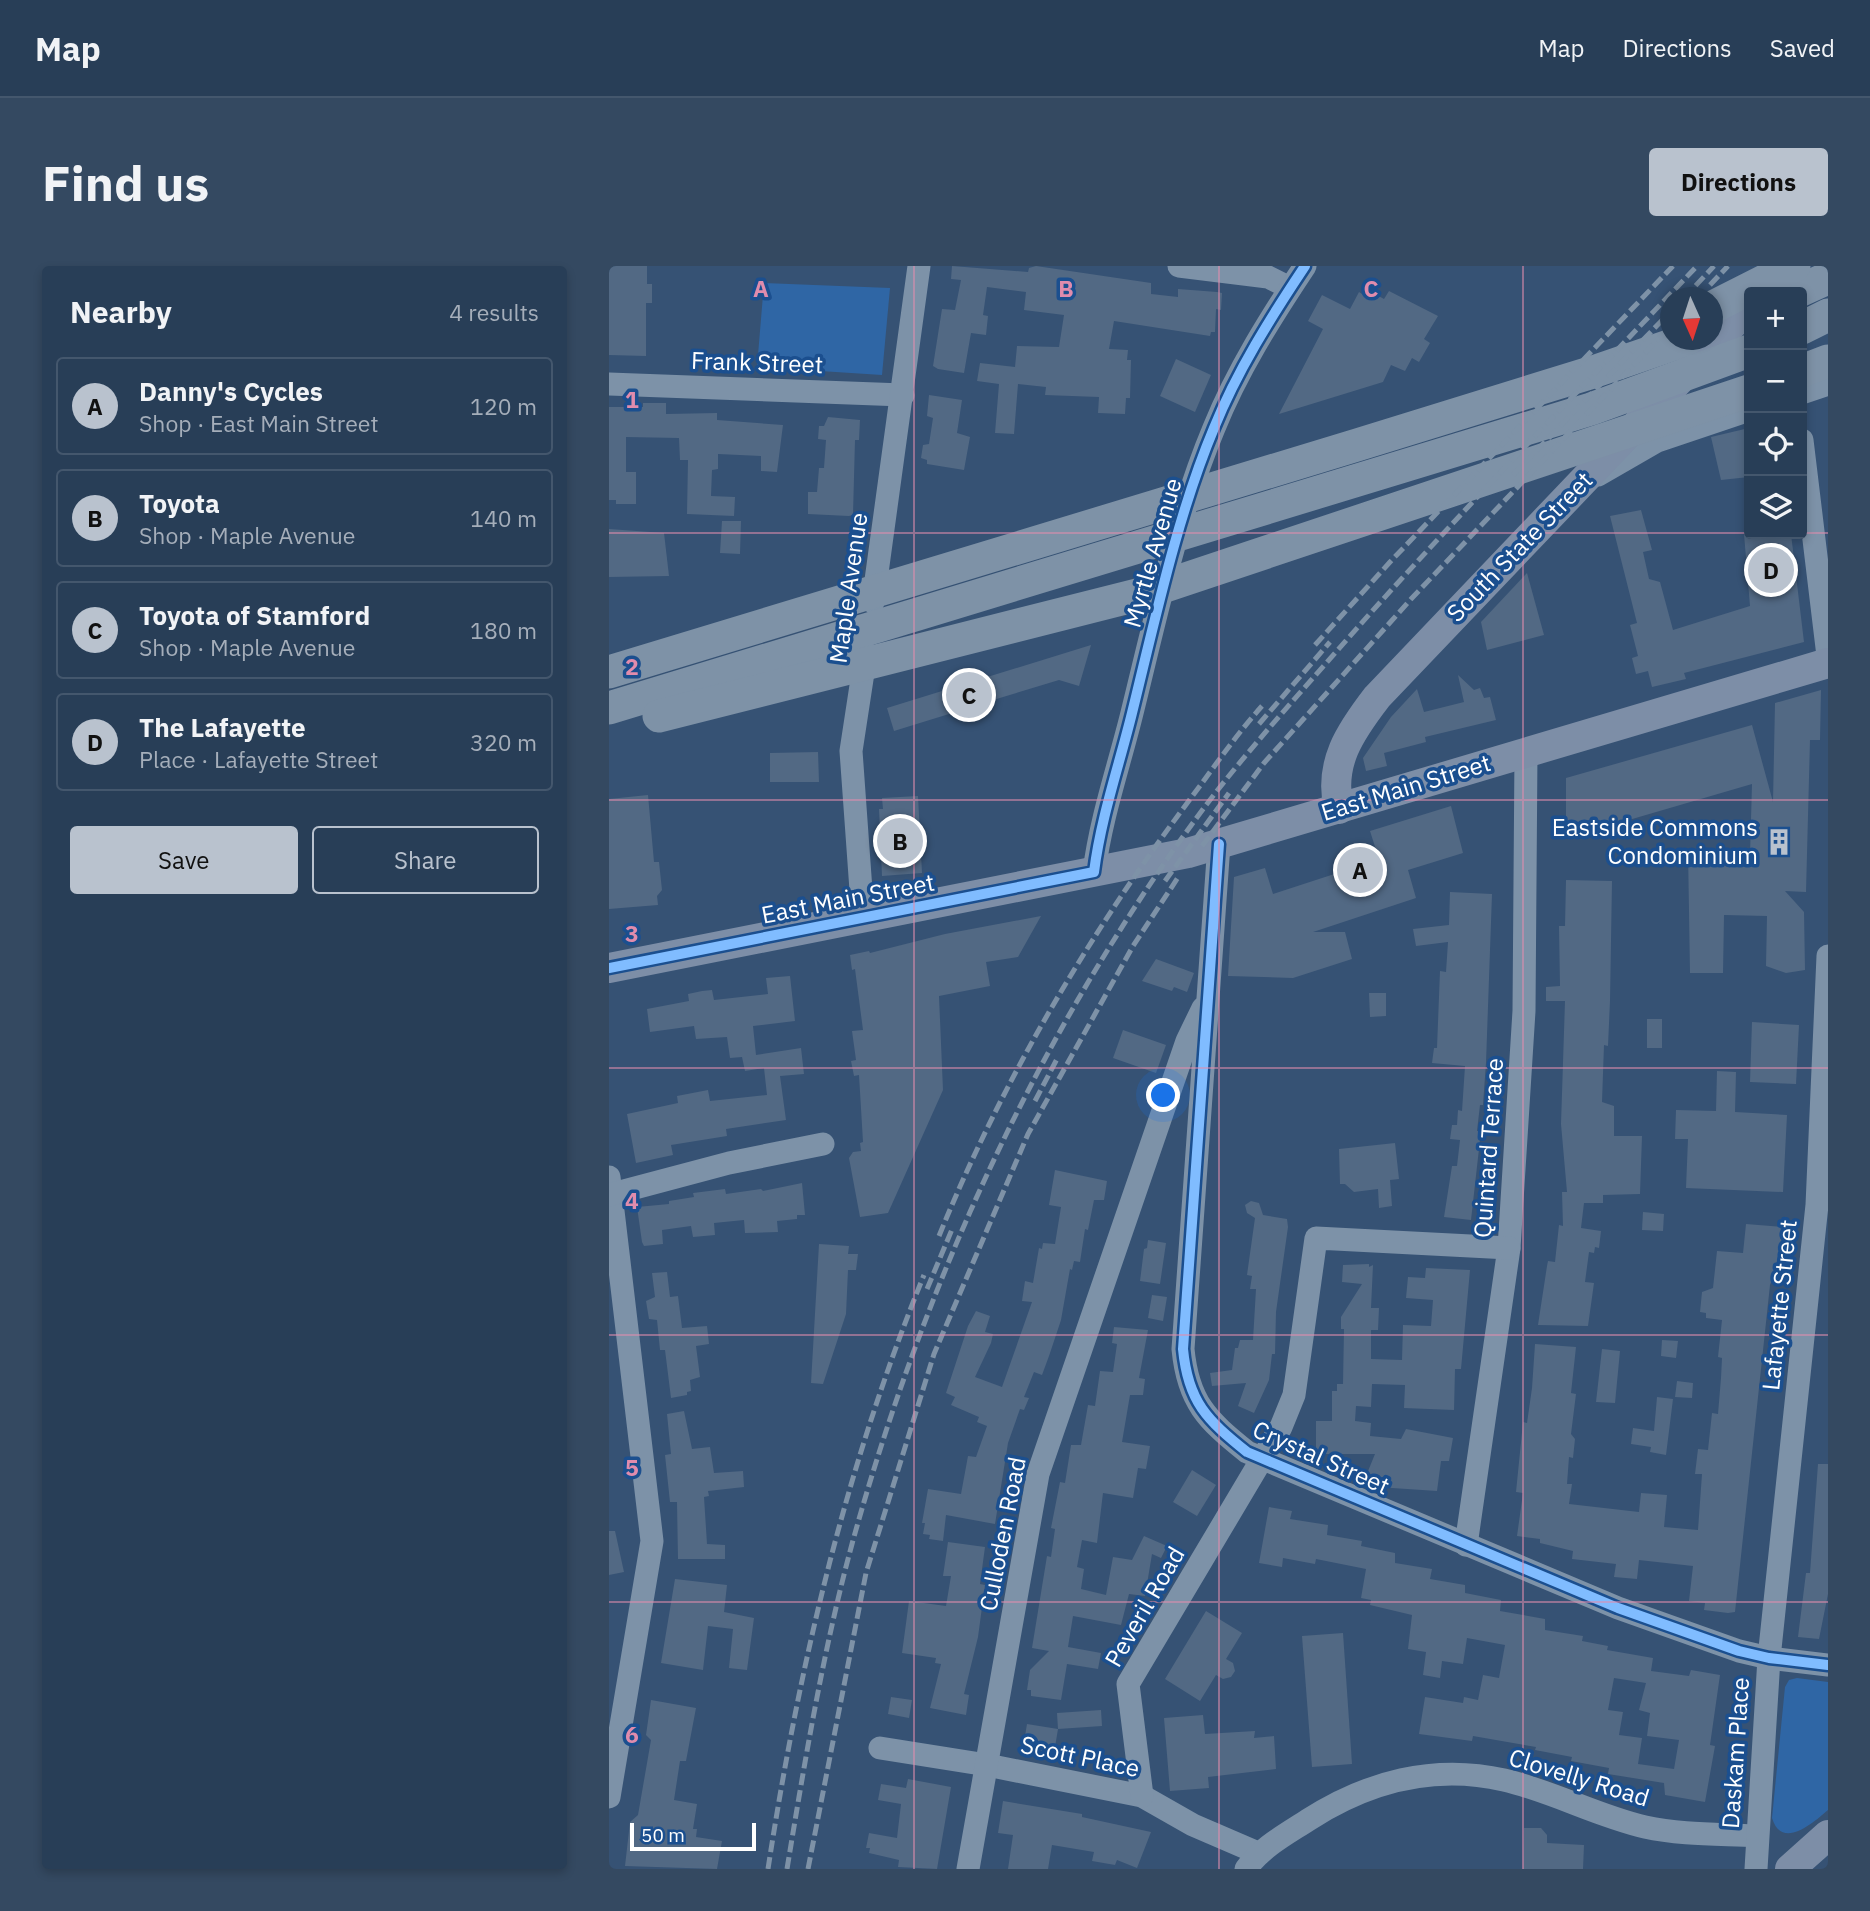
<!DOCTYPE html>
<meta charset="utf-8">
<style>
body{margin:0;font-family:"IBM Plex Sans",sans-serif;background:#344961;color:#f1f3f6}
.controls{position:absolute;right:21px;top:21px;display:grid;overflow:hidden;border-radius:7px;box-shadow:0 4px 10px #0003}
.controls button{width:63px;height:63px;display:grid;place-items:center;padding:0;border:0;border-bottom:2px solid #44576d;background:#283e57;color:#f1f3f6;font:35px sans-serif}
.compass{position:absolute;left:1051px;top:21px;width:63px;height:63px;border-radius:50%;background:#283e57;box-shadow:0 4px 10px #0003;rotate:177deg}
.scale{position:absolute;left:21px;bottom:18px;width:126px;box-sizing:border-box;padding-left:7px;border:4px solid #fff;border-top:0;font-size:19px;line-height:24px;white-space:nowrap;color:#fff;-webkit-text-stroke:5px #1b4f8f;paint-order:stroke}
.you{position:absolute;left:555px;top:830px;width:24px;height:24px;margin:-18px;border:5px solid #fff;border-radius:50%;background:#1a73e8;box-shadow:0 0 0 10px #1a73e833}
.badge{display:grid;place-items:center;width:46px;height:46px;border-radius:50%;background:#b9c2ce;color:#111;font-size:23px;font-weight:700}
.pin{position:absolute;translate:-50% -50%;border:4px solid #fff;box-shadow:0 2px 7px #0006}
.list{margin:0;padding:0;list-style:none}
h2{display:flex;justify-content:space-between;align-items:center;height:91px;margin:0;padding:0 28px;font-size:30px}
h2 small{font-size:23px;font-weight:400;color:#a5aeba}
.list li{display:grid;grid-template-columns:46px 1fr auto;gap:21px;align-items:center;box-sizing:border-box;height:98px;margin:0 14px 14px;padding:0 14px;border:2px solid #44576d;border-radius:7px}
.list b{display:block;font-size:26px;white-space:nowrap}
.list p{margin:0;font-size:23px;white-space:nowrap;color:#a5aeba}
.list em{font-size:23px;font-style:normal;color:#a5aeba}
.actions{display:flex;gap:14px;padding:21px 28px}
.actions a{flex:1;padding:16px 0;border:2px solid #b9c2ce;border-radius:7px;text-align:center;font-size:24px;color:#b9c2ce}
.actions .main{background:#b9c2ce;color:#111}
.icon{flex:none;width:38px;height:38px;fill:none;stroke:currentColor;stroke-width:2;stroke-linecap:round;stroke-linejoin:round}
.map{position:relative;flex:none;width:1219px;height:1603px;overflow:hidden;border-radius:7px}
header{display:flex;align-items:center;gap:42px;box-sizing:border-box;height:98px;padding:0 35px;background:#283e57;border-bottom:2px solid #44576d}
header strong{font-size:33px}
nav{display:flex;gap:38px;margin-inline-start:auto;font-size:24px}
.intro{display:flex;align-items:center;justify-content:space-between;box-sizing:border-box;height:168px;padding:0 42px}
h1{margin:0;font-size:49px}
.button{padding:18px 32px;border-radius:7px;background:#b9c2ce;color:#111;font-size:24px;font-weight:700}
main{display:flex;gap:42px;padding:0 42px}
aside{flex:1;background:#283e57;border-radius:7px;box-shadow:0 4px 10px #0003}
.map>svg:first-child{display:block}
.green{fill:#2f66a5}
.building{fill:#526984;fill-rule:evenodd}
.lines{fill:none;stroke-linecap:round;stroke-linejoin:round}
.minor{stroke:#7d92a8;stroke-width:23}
.major{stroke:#7d8ea7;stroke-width:30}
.highway{stroke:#7e92a7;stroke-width:33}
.rail{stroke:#7e92a7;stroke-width:5;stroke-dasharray:12 5;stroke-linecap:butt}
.cycleway-casing{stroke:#1b4f8f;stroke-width:15}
.cycleway{stroke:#80bcff;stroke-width:10}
.grid{fill:none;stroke:#e08cad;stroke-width:2;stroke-opacity:0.55}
.labels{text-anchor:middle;stroke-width:7;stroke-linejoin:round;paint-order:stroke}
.street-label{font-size:24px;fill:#fff;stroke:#1b4f8f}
.poi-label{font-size:24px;fill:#fff;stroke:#1b4f8f;text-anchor:end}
.grid-label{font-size:23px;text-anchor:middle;font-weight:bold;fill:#e08cad;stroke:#1b4f8f;stroke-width:7;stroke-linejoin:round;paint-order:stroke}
</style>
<header>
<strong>Map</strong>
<nav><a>Map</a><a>Directions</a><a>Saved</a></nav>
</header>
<div class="intro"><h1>Find us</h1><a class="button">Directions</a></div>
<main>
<aside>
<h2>Nearby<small>4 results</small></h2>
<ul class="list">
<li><span class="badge">A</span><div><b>Danny's Cycles</b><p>Shop · East Main Street</p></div><em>120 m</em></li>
<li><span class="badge">B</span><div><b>Toyota</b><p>Shop · Maple Avenue</p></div><em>140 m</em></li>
<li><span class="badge">C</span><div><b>Toyota of Stamford</b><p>Shop · Maple Avenue</p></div><em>180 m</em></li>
<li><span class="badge">D</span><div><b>The Lafayette</b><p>Place · Lafayette Street</p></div><em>320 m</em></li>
</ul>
<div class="actions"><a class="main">Save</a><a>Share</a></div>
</aside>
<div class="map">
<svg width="1219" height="1603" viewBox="0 0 1219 1603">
<rect width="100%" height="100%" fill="#365274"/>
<!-- green -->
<g class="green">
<path d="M155 17 281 22 273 109 148 101Z"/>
<path d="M1188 1412 1219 1416V1544C1205 1556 1173 1585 1163 1552L1176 1421 1180 1414Z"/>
</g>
<!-- building -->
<g class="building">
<path d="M0 0H38V18H43V37H37V90L0 89Z"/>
<path d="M343 0 419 6 420 2 427 0 542 17V28L569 31V23L608 26 613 27 612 44 607 43 606 66H602L601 70 505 55 500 83 519 84 518 94H522L521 132H517L516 148 489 147 490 131 436 129 437 121 409 118 405 168 386 167 390 118 368 115 371 97 406 101 408 80 450 81 455 49 415 44 417 26 378 21 374 49 379 50 377 69 362 67 355 107 329 103 324 100 333 43 346 44 352 14 342 13Z"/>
<path d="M759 24 775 33 780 25 829 50 815 73 821 77 810 96 803 92 796 105 782 99 774 116 670 148 714 63 699 55 713 29 741 43 750 26 756 30Z"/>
<path d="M567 93 602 109 586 146 551 130Z"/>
<path d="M320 129 353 134 348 167 361 171 355 204 318 198V194L312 192 314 179 320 178 324 152 318 150Z"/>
<path d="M34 137H57V148L108 147V154L174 159 168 206 152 205V190L109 188V203L103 204 102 230 126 231 125 250 78 248 79 194H71L70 172 17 171V206H27V238H7V234H0V141H34Z"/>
<path d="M219 151 251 154 250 174H246L244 249 240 250 199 248V226H208L210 202H215L217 174 209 173 210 160H215Z"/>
<path d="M1140 162V211L1112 214 1102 171Z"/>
<path d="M1032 244 1043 284 1034 286 1040 313 1051 316 1064 364 1141 340 1135 268H1182L1195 376 1075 407 1077 413 1043 421 1039 405 1027 408 1023 392 1029 390 1021 359 1028 357 1001 250Z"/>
<path d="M113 255H132L131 288 111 287Z"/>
<path d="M0 263 55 267 60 310 0 311Z"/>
<path d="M918 307 935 369 878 384 872 356Z"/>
<path d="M482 379 470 420 450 414 371 438 373 442 354 448 353 444 285 465 278 442Z"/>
<path d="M849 409 865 424 871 422 875 432 881 431 887 454 816 471 817 476 775 487 778 500 757 505 754 492 782 451 808 423 815 446 855 436Z"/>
<path d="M1212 424 1211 474H1201L1197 626 1176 625 1195 646 1196 704 1177 707 1157 700 1158 650 1115 649 1114 707H1081L1079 584 1141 589 1143 518 989 563V567L957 566V512L1143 459 1164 536 1166 437Z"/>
<path d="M209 486 210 516H161V487Z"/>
<path d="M39 529 45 596H50L53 624 48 630 49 639 0 643V533Z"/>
<path d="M309 530 313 607 273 610 270 543H274L273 532Z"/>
<path d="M842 540 854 587 799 604 807 632 704 666H736L743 693 684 712 619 710 625 611 656 602 664 628 759 597 758 593 769 590 761 565Z"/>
<path d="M957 614 1003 615 1001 735 999 780 995 779 993 836 1005 840V870H1033L1031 928 994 929V937H975L972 962 992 965 990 982 986 981 985 987 980 986 976 1016 985 1017 979 1060 929 1059 938 1000 939 995 946 996 950 959 954 960 953 926H958L952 858 956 735H937V721L951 720 950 660H956Z"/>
<path d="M841 626 883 628 877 797 874 839H871L868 865H872L862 954 835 951 843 900H848L851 874 841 873 843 859H848L849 844 853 845 856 800 823 797 825 782H828L831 705 837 706 839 676 807 680 804 663 840 659Z"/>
<path d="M432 650 409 691 377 696 381 720 330 730 334 824 279 947 251 951 240 892 244 886 252 885 251 877 254 876 250 809 245 810 242 795 247 794 243 765 254 764 246 703 243 704 241 689 260 685 261 687 336 668Z"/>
<path d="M547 693 585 707 578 726 565 721 563 725 533 715Z"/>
<path d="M181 710 186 755 144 760 147 789 192 782 195 808 171 810 177 854 117 863 118 870 62 879 64 889 27 897 18 848 69 837 68 830 99 824 101 835 158 829 155 802 136 805 133 791 121 792 118 771 87 773 85 760 41 766 38 743 80 735 79 728 93 725 103 724 105 734 159 728 157 712Z"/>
<path d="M760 727H777V750L761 751Z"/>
<rect x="1038" y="753" width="15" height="29"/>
<path d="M1143 756 1190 759 1187 818 1141 816Z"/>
<path d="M514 764 557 779 547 807 504 792Z"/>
<path d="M1108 805 1127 806 1126 846 1178 849 1174 926 1077 922 1079 873H1066L1067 844 1107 845Z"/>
<path d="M786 877 790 913 781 914 783 940 770 942 769 923 745 926 736 918H731L730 883Z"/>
<path d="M446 904 498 915 495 934H485L479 964 476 963 471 996 465 995 463 1004 461 1003 452 1054 440 1090 433 1109 425 1106 415 1131 420 1132 415 1144 411 1143 399 1177 386 1258 337 1249 334 1275 320 1273 321 1269 314 1268 316 1257H313L319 1223 352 1228 359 1190 367 1191 378 1160 368 1156 370 1151 342 1139 346 1131 337 1127 359 1060 367 1045 381 1050 376 1066 384 1068 382 1077 366 1111 393 1121 423 1036 413 1035 416 1015 424 1017 430 982 433 983 434 977 446 978 452 941 440 939Z"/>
<path d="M193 917 196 949H188V953L168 955 169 966 136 967 135 954 105 957 106 969 84 971 82 960 53 964 54 978 35 980 33 976 28 941 60 938V935L85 931 84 927 116 923 117 928 152 923 154 925Z"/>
<path d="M642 935 650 937 654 949 678 953 679 961 667 1046 666 1088H663L660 1114 645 1147 629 1140 637 1117 603 1120 601 1107 623 1104 626 1082H629L631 1074H644L647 1023H641L643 1010 638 1009 646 952 638 947 636 939Z"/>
<path d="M1034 946 1055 948 1054 965 1033 964Z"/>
<path d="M1137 958 1173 961 1176 963V970L1175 985 1171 984 1168 1010H1164L1161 1019 1126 1346 1119 1347 1095 1344 1096 1337 1080 1335 1084 1300 1030 1294 1028 1313 1005 1311 1007 1298 963 1293 964 1285 931 1277V1273L908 1270 914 1227 907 1226 914 1156 918 1157 923 1122 926 1078 967 1081 962 1127 967 1128 962 1168 966 1173 964 1192 960 1191 958 1218H963L960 1238 1030 1246 1032 1227 1058 1229 1055 1261 1089 1264 1093 1208H1086L1089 1183 1099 1184 1103 1147 1109 1148 1112 1112 1113 1092 1109 1091 1113 1054 1097 1052V1047L1091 1046 1093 1026 1104 1022 1108 985 1134 987Z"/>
<path d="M539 974 557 977 551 1018 531 1015 535 983 538 982Z"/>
<path d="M210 978 240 980 239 988H249L247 1004H239L237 1048 214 1118 202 1117Z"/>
<path d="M760 998V1001L764 999 762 1042H770L769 1064H762V1093L793 1094 794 1059 822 1060 824 1034 797 1032 799 1011 816 1012 817 1002 861 1004 852 1103H846L845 1144 795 1142 796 1119 763 1118 762 1141 747 1140 746 1155 762 1157 761 1170 792 1173 797 1163 844 1172 840 1195H832L828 1225 768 1221 755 1215 766 1188H707V1155H723V1125H728V1118H734L735 1063H732V1051L753 1018 733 1016 734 999Z"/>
<path d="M58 1006 61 1031 69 1030 73 1062 98 1060 100 1078 87 1080 91 1111 81 1114 82 1125 78 1126V1129L62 1132 56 1084H51L48 1054 40 1053 37 1035 46 1031 43 1007Z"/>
<path d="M543 1029 558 1031 554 1055 539 1052Z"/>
<path d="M505 1061 539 1064 530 1112 536 1113 534 1129H521L513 1176 541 1180 537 1203 529 1202 524 1232 494 1227 488 1277 473 1274 468 1301 475 1303 472 1323 497 1329 504 1291 523 1294 535 1270 558 1280 552 1292 543 1288 536 1330 520 1328 512 1359 464 1350 459 1381 492 1387 489 1403 458 1398 452 1434 422 1430V1424H418L421 1404 440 1385 423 1382 438 1290 442 1291 446 1263 442 1262 451 1216 456 1217 462 1179H472L479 1139 486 1140 491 1105 504 1106 508 1078 503 1077Z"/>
<path d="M1053 1074 1069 1075 1067 1092 1052 1090Z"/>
<path d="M993 1083 1011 1085 1006 1137 987 1136Z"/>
<path d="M1068 1115 1084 1117 1083 1132 1066 1131Z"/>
<path d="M1048 1131 1064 1133 1057 1189 1041 1186 1042 1181 1022 1178 1024 1162 1045 1165Z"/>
<path d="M75 1145 83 1183 101 1181 105 1207 134 1205 135 1221 99 1225 100 1230 95 1231 98 1278 116 1279V1293H69L68 1236H61L56 1189 62 1188 58 1148Z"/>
<path d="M1209 1198H1219V1328L1210 1373 1189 1371 1197 1307H1201Z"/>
<path d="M583 1204 607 1219 588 1250 564 1236Z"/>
<path d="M660 1241 683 1245 681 1253 719 1259 718 1269 753 1275 752 1280 786 1287V1297L823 1303 821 1313 856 1319V1327L892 1334 891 1345 936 1353V1364L974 1370 973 1375 999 1380 998 1384 1044 1392 1042 1405 1080 1410 1082 1404 1111 1409 1101 1479 1106 1480 1096 1536 1056 1529 1055 1517 999 1508 1000 1502 962 1495 963 1491 926 1484 927 1481 864 1470 863 1475 810 1468 816 1431 854 1437 855 1431 869 1434 874 1409 890 1412 896 1379 858 1372 854 1398 833 1395 831 1412 814 1409 817 1386 799 1383 803 1349 761 1339 762 1334 752 1332 757 1303 707 1293 706 1298 674 1292 673 1301 650 1297ZM1005 1412 1037 1417 1030 1444 1041 1447 1038 1470 1070 1474 1065 1503 1029 1498 1033 1472 1010 1469 1014 1446 999 1444Z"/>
<path d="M0 1265H6L15 1306 0 1309Z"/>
<path d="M339 1276 376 1281 371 1318 376 1319 369 1371 355 1428 360 1429 357 1449 321 1442 332 1398 326 1397 327 1392 293 1387 300 1335 337 1340 342 1310H334Z"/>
<path d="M66 1313 118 1319 115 1346 145 1352 138 1404 120 1402 124 1363 99 1360 94 1404 52 1397Z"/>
<path d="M597 1345 633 1367 617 1393 624 1397 626 1405 622 1411 614 1413 607 1409 591 1435 556 1413Z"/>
<path d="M734 1367 743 1498 703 1501 693 1370Z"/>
<path d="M282 1431 303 1434 300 1452 279 1448Z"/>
<path d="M42 1434 87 1442 77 1495H71L65 1534 88 1538 84 1563H88L87 1571 113 1575 108 1603 16 1600 21 1556 29 1549 42 1474 37 1469Z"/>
<path d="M492 1444 493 1460 449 1463 448 1447Z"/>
<path d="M594 1449 596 1468 646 1465 645 1472 665 1470 667 1503 599 1511 600 1522 561 1525 555 1452Z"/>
<path d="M418 1458 449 1463 445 1487 414 1482Z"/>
<path d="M299 1513 342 1521 328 1603 289 1601 290 1594 260 1587 261 1582H257L260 1567 288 1572 292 1538 269 1534 272 1518 297 1522Z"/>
<path d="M394 1535 473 1548V1551L542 1566 528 1602 508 1594 506 1599 483 1595 485 1586 443 1579 439 1603H399L404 1569 389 1567Z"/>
<path d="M915 1562H932L938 1569V1577L975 1579 974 1603H914Z"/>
</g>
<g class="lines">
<!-- minor -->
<g class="minor">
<path d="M570 0 659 11 681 22"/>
<path d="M0 118 294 129"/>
<path d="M1193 127 1219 118"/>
<path d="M1193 174 1219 390"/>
<path d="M989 209 1048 175 1140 144"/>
<path d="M264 336 310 0"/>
<path d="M610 578 574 1083C579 1136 598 1154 638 1186L1009 1342 1130 1385 1160 1392 1219 1399"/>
<path d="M485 606C492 551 510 500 523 447 546 354 568 250 605 162 628 105 662 51 696 0"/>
<path d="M254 652 242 485 257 387"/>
<path d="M0 911 43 1275 0 1531"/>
<path d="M0 929 120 897 214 878"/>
<path d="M857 1279 900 982 915 745 917 485"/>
<path d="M271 1482 378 1499 533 1530 584 1559 649 1587"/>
<path d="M533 1530 519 1418 672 1161 685 1129 707 972 900 982"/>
<path d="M359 1603 429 1208 578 775 594 742"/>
<path d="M637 1603C653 1581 676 1569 699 1554 758 1516 825 1498 895 1514 943 1525 988 1550 1036 1561 1072 1569 1110 1568 1147 1570"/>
<path d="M1147 1603 1160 1392 1208 939 1219 690"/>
</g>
<!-- major -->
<g class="major">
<path d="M730 543C719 498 741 466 768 431L1140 41"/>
<path d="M0 702 579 587 1219 397"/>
<path d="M1181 1603 1219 1569"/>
</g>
<!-- highway -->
<g class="highway">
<path d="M1188 26 1219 12"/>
<path d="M1104 41 1185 0"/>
<path d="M1193 62 1219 49"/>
<path d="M1193 105 1219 95"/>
<path d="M0 406 748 179 984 106 1077 74"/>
<path d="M0 442 982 143 1140 85"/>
<path d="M50 450 532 328 1140 125"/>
</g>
<!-- rail -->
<g class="rail">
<path d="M1101 19 1119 0"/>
<path d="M1075 32 1105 0"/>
<path d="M904 209 1062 45"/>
<path d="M706 379 781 296 1064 0"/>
<path d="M650 458 721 376"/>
<path d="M593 580 655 497 803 332 1054 68"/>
<path d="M556 615 620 527"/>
<path d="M426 835 449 791"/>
<path d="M330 970C393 815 481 666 582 532 605 501 627 469 653 440"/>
<path d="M318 1023 344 961"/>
<path d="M159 1603C190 1400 237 1200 315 1009"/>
<path d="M178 1603C196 1494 214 1385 243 1278 314 1020 428 770 586 554 629 495 678 442 726 387 843 254 967 128 1088 0"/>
<path d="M199 1603 257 1307 325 1088 419 868 524 680 570 610"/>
</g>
<defs>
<g id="cycleway">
<path d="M610 578 574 1083C579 1136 598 1154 638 1186L1009 1342 1130 1385 1160 1392 1219 1399"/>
<path d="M0 702 485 606C492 551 510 500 523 447 546 354 568 250 605 162 628 105 662 51 696 0"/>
</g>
</defs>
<!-- cycleway casing -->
<use href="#cycleway" class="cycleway-casing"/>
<!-- cycleway -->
<use href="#cycleway" class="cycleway"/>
</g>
<!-- grid -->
<path class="grid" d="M305 0V1603M610 0V1603M914 0V1603M0 267H1140M1193 267H1219M0 534H1219M0 802H1219M0 1069H1219M0 1336H1219"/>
<!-- icons -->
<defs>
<symbol id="building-bare" viewBox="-9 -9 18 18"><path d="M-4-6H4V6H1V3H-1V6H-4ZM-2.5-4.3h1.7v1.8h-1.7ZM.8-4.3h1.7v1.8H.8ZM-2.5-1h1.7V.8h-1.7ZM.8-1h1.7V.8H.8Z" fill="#b9c2ce" stroke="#1b4f8f" stroke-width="2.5" paint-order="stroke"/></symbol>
</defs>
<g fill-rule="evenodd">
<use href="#building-bare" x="1151" y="557" width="38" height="38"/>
</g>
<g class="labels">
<!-- street labels -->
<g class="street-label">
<text transform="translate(148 97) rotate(2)" y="8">Frank Street</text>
<text transform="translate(911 281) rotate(-46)" y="8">South State Street</text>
<text transform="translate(544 287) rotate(-74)" y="8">Myrtle Avenue</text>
<text transform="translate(240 322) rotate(-82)" y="8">Maple Avenue</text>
<text transform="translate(797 522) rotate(-17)" y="8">East Main Street</text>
<text transform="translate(239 633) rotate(-11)" y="8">East Main Street</text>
<text transform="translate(880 882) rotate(-86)" y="8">Quintard Terrace</text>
<text transform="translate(1171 1039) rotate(-84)" y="8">Lafayette Street</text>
<text transform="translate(712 1192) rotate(24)" y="8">Crystal Street</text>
<text transform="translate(394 1268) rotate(-79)" y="8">Culloden Road</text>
<text transform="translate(536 1341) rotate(-60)" y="8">Peveril Road</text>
<text transform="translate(1127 1487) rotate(-86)" y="8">Daskam Place</text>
<text transform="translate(471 1491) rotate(12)" y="8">Scott Place</text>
<text transform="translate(970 1512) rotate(17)" y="8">Clovelly Road</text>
</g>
<!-- poi labels -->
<g class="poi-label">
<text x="1149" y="570">Eastside Commons<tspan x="1149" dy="28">Condominium</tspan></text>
</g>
</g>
<g class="grid-label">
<text x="152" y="31">A</text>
<text x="457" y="31">B</text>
<text x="762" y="31">C</text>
<text x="23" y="142">1</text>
<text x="23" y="409">2</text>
<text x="23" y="676">3</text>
<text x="23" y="943">4</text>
<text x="23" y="1210">5</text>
<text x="23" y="1477">6</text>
</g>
</svg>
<div class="controls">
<button>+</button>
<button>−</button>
<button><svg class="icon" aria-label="locate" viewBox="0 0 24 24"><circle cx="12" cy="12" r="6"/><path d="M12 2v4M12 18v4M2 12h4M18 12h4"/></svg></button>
<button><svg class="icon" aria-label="layers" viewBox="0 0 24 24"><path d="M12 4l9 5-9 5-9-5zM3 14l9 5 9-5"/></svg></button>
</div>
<svg class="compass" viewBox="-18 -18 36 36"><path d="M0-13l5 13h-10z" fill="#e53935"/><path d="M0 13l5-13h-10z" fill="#a5aeba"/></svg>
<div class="scale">50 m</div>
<div class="you"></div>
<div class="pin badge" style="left:751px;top:604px">A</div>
<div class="pin badge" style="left:291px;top:575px">B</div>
<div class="pin badge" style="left:360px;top:429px">C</div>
<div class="pin badge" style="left:1162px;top:304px">D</div>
</div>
</main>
